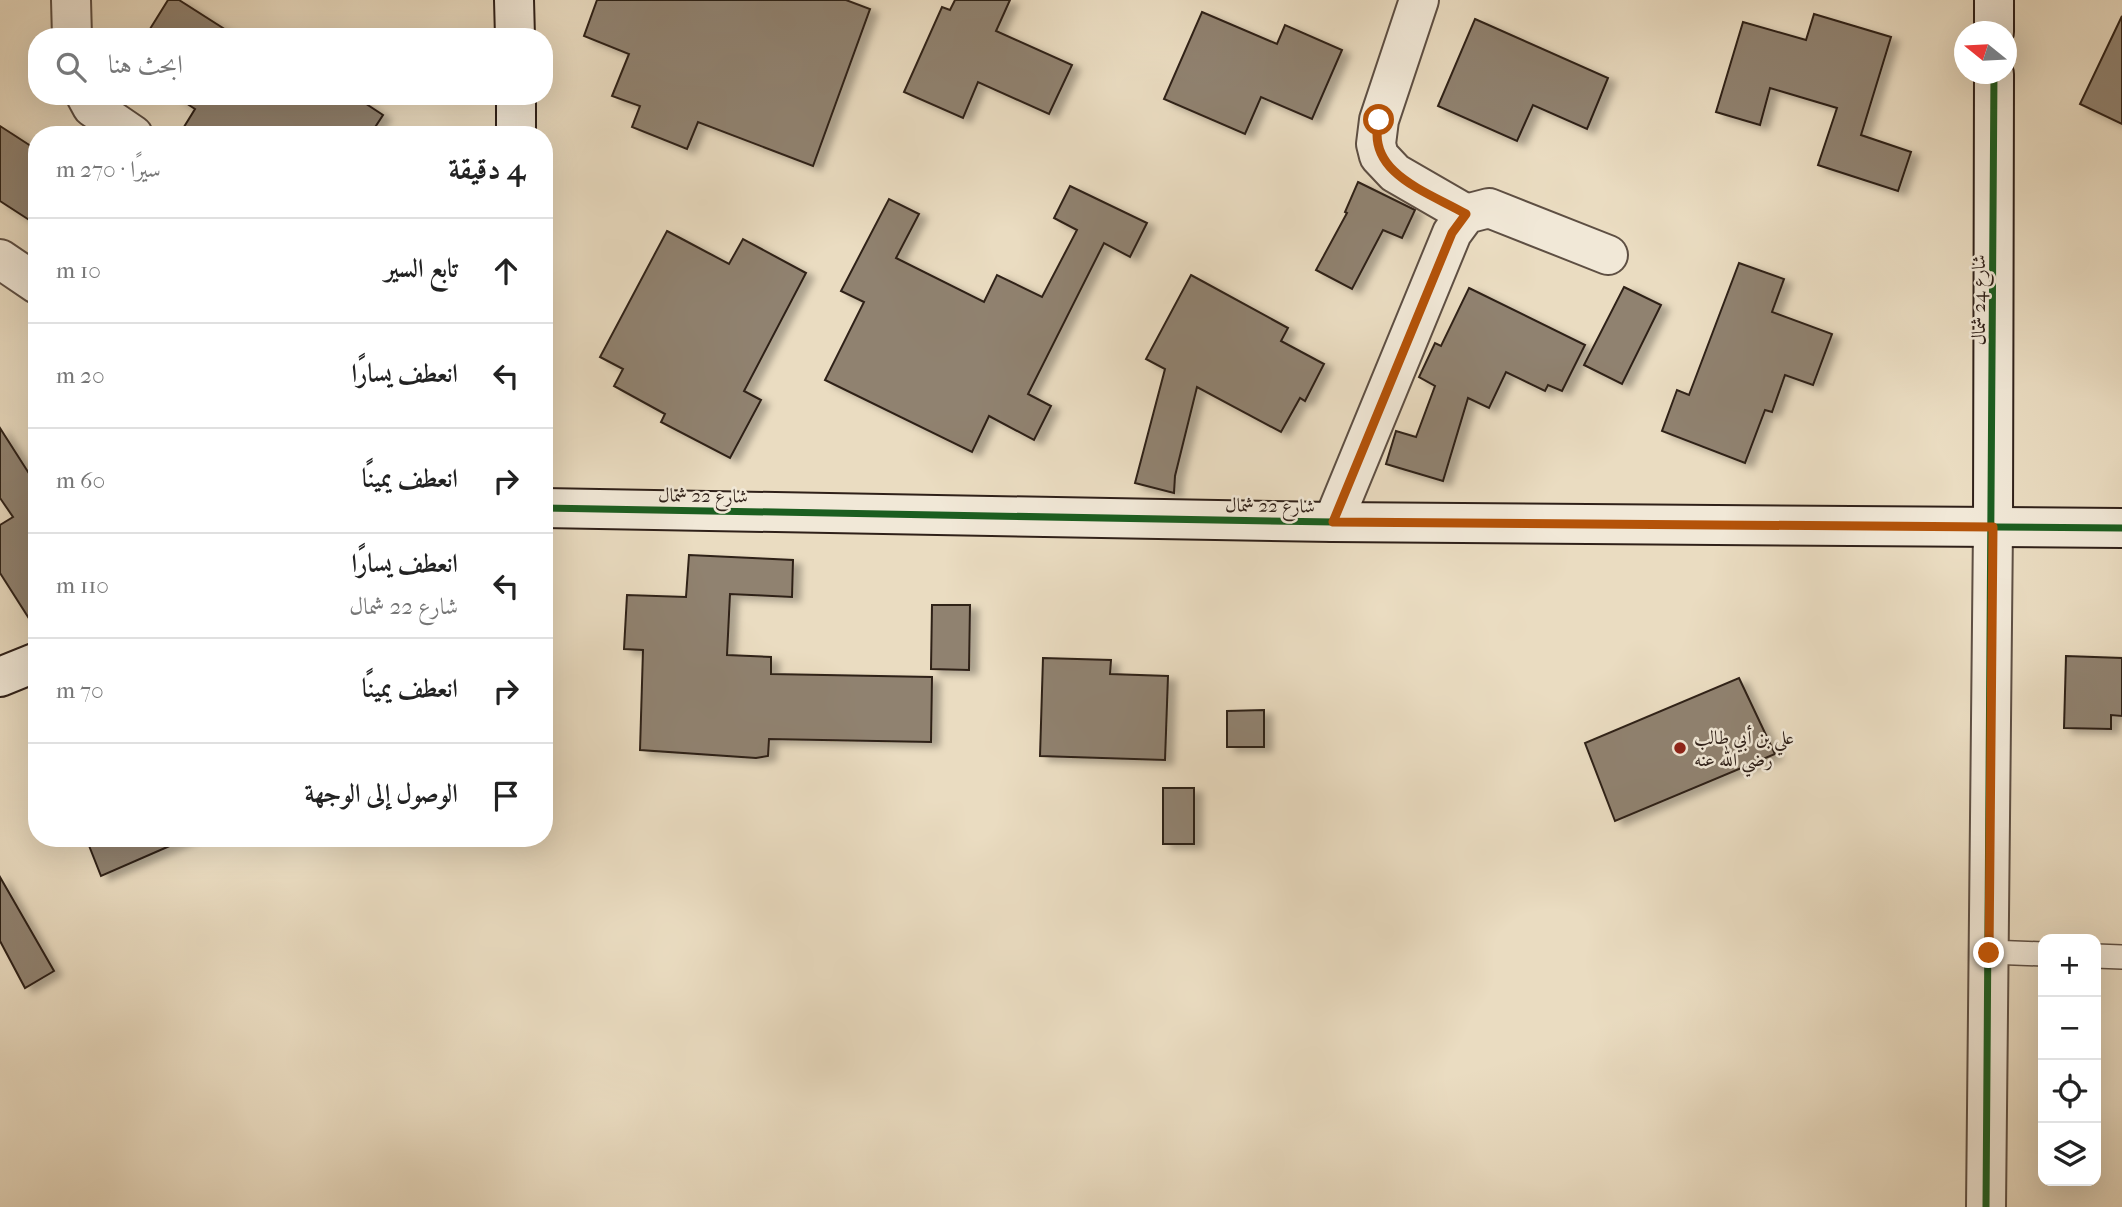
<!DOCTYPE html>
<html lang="ar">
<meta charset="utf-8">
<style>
body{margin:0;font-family:"IM FELL French Canon",Amiri,serif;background:#f2f2f2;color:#222;direction:rtl}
.controls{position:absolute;right:21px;bottom:21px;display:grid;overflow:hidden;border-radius:14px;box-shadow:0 7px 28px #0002}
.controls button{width:63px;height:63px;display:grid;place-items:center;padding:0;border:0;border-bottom:2px solid #e0e0e0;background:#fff;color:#222;font:35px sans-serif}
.compass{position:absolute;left:1954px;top:21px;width:63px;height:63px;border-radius:50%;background:#fff;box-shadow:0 7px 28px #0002;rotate:288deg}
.stop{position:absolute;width:21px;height:21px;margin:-16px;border:5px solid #b45309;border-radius:50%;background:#fff}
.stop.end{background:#b45309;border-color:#fff;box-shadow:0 2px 7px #0008}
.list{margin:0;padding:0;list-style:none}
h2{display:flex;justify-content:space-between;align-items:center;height:91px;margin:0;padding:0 28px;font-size:30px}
h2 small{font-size:23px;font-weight:400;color:#767676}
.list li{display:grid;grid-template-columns:46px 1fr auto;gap:21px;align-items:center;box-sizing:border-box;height:105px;padding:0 28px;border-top:2px solid #e0e0e0}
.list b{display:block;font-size:26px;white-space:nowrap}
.list p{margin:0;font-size:23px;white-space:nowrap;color:#767676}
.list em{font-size:23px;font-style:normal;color:#767676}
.icon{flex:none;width:38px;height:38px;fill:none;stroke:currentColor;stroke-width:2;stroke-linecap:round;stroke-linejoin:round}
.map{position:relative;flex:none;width:2122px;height:1207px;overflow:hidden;direction:ltr}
.search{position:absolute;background:#fff;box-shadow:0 7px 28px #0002;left:28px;top:28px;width:525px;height:77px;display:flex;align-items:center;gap:18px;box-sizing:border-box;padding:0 24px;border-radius:28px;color:#767676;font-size:26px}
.panel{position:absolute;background:#fff;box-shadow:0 7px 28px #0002;left:28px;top:126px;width:525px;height:721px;border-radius:28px;direction:rtl}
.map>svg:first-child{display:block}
.building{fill:#908270;stroke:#2f2019;stroke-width:2;filter:url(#shadow)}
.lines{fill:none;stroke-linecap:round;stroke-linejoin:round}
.lane-casing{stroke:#5e4f43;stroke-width:26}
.street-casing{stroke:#5e4f43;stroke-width:42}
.secondary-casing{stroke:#2f2019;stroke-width:42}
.lane{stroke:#f1e8d7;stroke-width:23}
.street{stroke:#f1e8d7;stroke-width:38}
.secondary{stroke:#f1e8d7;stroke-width:38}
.cycleway-casing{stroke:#f1e8d7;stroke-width:11}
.cycleway{stroke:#1b5e20;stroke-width:7}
.route{stroke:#b45309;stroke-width:9}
.poi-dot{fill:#8f2418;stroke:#f1e8d7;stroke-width:2.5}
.labels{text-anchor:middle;stroke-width:5;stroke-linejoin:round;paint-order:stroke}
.street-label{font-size:19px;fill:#2f2019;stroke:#f1e8d7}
.poi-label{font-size:19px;fill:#2f2019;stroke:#f1e8d7;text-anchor:start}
</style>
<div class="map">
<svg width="2122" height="1207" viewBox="0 0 2122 1207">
<defs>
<filter id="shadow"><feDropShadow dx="8" dy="4.5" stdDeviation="3.5" flood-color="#0004"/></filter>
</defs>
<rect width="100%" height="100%" fill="#eadcc1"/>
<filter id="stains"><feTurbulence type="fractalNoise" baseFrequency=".00286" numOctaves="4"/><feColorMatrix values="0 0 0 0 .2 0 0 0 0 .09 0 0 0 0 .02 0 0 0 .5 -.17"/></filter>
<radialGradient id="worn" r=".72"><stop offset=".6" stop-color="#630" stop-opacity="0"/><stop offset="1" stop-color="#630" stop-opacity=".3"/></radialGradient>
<!-- building -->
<g class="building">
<path d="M168 0H179L237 37H145Z"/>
<path d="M597 0H846L870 9 813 166 698 122 687 149 632 127 640 106 612 96 629 54 584 36Z"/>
<path d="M955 0H1010L996 31 1072 65 1049 114 978 82 963 118 904 92 942 7 950 10Z"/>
<path d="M1202 12 1277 44 1285 25 1342 50 1312 119 1261 97 1245 134 1164 99Z"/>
<path d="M1814 14 1891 37 1861 135 1911 152 1898 191 1818 165 1837 108 1770 88 1760 125 1716 112 1743 22 1806 40Z"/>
<path d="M2122 16V124L2080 104Z"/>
<path d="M1475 19 1608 78 1587 129 1533 105 1517 141 1438 106Z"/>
<path d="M175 96H354L383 115 370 135H179L195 109Z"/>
<path d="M0 126 37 150V225L0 201Z"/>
<path d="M1358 182 1415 210 1402 238 1383 230 1352 289 1316 270 1347 213 1345 212Z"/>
<path d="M1070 186 1147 223 1130 257 1104 243 1028 394 1051 406 1034 440 989 416 972 452 825 380 864 302 841 291 889 199 919 214 896 258 984 302 997 275 1042 297 1077 230 1054 218Z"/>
<path d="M667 231 729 264 743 239 806 273 744 391 761 400 730 458 661 422 665 414 614 386 623 369 600 357Z"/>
<path d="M1739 263 1784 279 1772 312 1832 334 1813 385 1785 375 1772 412 1765 410 1745 463 1662 431 1677 390 1689 395Z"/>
<path d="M1191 275 1288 328 1281 341 1324 364 1305 401 1300 398 1281 432 1197 387 1175 476 1174 493 1135 483 1165 369 1146 359Z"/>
<path d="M1624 287 1661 305 1622 384 1584 365Z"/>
<path d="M1469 288 1585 345 1562 391 1548 385 1545 391 1506 372 1489 408 1468 398 1443 481 1386 464 1396 431 1416 437 1435 386 1419 377 1435 343 1441 346Z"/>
<path d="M0 428 37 486V631L0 573V525L13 517 0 498Z"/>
<path d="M689 555 793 560 792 597 730 594 727 655 771 657V674L932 677 931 742 769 739 768 756 756 758 640 750 643 650 624 649 627 595 686 597Z"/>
<path d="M932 605H970L969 670 931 669Z"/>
<path d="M2066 656 2122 658V716L2111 715V729L2064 728Z"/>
<path d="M1043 658 1111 660 1110 674 1168 676 1165 760 1040 756Z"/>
<path d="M1739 678 1775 754 1615 821 1585 743Z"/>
<path d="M1264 710V747H1227V711Z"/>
<rect x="1163" y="788" width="31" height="56"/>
<path d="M86 838H188L101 876Z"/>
<path d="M0 877 54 971 25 988 0 941Z"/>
</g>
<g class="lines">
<defs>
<g id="lane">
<path d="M1989 952 2043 954"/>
<path d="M2096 956 2122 957"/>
</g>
<g id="street">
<path d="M71 0 72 37"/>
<path d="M1419 0 1379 120 1376 144 1379 156 1395 173 1466 214"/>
<path d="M86 96 92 107 133 135"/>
<path d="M0 259 37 284"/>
<path d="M1333 522 1452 233 1466 214 1489 208 1608 255"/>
<path d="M1986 1207 1993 527"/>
</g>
<g id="secondary">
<path d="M514 0 515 37"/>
<path d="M1994 32V0"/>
<path d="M516 96V135"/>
<path d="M544 508 1333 522 2122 528"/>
<path d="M1993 527 1994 74"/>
<path d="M0 677 37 662"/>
</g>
</defs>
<!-- lane casing -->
<use href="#lane" class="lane-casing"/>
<!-- street casing -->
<use href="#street" class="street-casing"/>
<!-- secondary casing -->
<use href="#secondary" class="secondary-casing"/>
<!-- lane -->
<use href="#lane" class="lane"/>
<!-- street -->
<use href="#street" class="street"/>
<!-- secondary -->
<use href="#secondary" class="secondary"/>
<defs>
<g id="cycleway">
<path d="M544 508 1333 522 2122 528"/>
<path d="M1986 1207 1994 74"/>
</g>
</defs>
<!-- cycleway casing -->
<use href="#cycleway" class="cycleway-casing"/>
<!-- cycleway -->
<use href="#cycleway" class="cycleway"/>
</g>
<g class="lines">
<!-- route -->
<path class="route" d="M1379 120C1365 173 1428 192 1466 214L1452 233 1333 522 1993 527 1989 953"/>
</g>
<!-- markers -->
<circle class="poi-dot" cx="1680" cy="748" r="7"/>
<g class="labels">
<!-- street labels -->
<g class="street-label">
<text transform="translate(1978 300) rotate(-90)" y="7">شارع 24 شمال</text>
<text transform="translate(703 495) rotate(1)" y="7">شارع 22 شمال</text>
<text transform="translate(1270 505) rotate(1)" y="7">شارع 22 شمال</text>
</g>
<!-- poi labels -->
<g class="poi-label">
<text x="1694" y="744">علي بن أبي طالب<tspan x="1694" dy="22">رضي الله عنه</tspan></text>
</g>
</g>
<rect width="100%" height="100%" filter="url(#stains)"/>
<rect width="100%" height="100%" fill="url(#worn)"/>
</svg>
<div class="controls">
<button>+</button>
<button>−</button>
<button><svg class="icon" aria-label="locate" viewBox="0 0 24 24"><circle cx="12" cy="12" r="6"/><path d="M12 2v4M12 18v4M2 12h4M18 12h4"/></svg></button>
<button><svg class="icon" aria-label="layers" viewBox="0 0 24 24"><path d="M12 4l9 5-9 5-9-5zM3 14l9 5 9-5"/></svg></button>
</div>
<svg class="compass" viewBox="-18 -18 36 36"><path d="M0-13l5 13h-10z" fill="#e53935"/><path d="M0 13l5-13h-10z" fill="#767676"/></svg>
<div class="stop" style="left:1379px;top:120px"></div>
<div class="stop end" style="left:1989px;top:953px"></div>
<div class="search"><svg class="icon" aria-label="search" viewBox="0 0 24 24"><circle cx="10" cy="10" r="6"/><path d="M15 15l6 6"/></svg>ابحث هنا</div>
<section class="panel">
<h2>4 دقيقة<small>سيرًا · 270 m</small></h2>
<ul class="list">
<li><svg class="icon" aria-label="ahead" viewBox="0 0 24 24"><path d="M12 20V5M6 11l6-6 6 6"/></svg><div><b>تابع السير</b></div><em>10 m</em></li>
<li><svg class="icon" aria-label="left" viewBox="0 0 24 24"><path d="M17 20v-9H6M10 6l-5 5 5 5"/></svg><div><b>انعطف يسارًا</b></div><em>20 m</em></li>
<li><svg class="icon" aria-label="right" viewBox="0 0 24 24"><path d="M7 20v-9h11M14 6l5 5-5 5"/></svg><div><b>انعطف يمينًا</b></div><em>60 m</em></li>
<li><svg class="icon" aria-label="left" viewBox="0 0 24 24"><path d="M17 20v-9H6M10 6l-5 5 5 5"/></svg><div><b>انعطف يسارًا</b><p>شارع 22 شمال</p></div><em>110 m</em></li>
<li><svg class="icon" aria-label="right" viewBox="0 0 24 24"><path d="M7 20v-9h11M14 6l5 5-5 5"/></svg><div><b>انعطف يمينًا</b></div><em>70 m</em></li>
<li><svg class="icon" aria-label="arrive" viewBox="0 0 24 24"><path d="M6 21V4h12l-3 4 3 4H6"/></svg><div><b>الوصول إلى الوجهة</b></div></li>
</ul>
</section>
</div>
